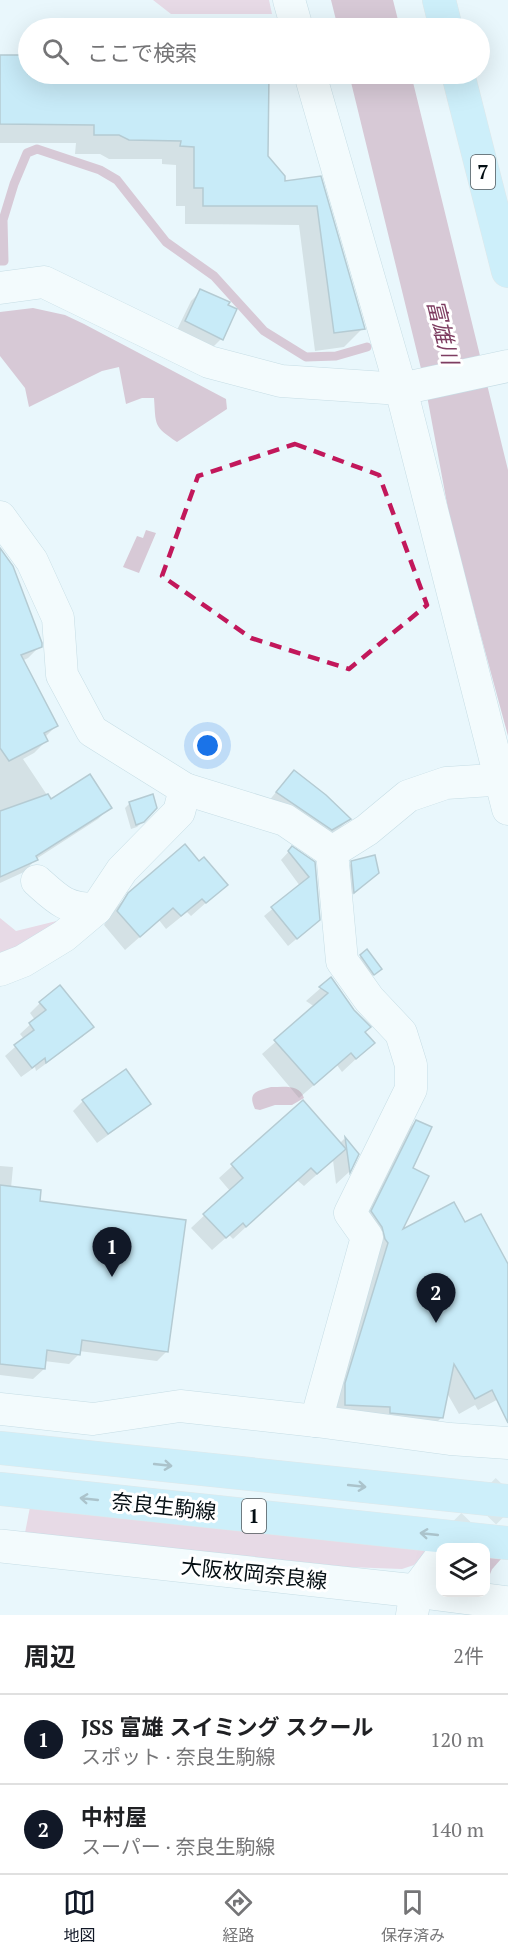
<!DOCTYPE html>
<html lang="ja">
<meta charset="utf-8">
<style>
body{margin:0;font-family:"PT Serif","Noto Sans JP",serif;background:#f2f2f2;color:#202124}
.controls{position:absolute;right:18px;bottom:18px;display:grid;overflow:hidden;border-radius:12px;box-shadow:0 6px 24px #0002}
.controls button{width:54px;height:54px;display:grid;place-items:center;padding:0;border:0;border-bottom:2px solid #e0e0e0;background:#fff;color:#202124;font:30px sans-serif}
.you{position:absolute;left:208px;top:746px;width:21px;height:21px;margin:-15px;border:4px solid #fff;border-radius:50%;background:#1a73e8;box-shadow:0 0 0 9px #1a73e833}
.badge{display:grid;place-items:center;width:39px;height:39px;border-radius:50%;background:#111827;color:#fff;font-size:20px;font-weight:700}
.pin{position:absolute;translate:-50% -50px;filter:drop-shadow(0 2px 3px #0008)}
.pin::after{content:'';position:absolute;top:32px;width:21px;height:18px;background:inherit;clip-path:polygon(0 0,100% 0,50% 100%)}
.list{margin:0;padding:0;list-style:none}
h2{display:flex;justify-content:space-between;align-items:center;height:78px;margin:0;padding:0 24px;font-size:26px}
h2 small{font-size:20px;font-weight:400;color:#757577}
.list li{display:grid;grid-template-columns:39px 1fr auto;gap:18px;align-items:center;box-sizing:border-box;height:90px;padding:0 24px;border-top:2px solid #e0e0e0}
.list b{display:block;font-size:22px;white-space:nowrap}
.list p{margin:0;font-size:20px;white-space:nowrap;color:#757577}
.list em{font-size:20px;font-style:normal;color:#757577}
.icon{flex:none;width:33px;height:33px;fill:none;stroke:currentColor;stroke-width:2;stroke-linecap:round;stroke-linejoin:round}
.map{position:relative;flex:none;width:508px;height:1615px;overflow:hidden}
.search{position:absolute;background:#fff;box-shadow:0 6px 24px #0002;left:18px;right:18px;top:18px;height:66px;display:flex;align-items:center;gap:15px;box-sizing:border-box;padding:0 21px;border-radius:33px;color:#757577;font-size:22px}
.sheet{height:258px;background:#fff}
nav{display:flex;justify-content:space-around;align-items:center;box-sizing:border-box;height:84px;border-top:2px solid #e0e0e0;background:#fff;font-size:16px;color:#757577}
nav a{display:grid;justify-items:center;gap:3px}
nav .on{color:#111827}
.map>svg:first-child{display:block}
.green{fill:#e4b5cc}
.water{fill:#c290a9}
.shadow{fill:#0003}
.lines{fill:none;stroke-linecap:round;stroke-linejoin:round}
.stream{stroke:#c290a9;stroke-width:9}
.building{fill:#9fdcf4;stroke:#7695a2;stroke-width:1.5}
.secondary-tunnel{stroke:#c7d4d9;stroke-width:33;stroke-dasharray:33 16;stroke-linecap:butt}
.street-casing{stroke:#9cbdcb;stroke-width:33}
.secondary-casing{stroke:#9cbdcb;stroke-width:34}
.primary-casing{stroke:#d2d4d5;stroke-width:34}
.street{stroke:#fff;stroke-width:32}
.secondary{stroke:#fff;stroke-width:33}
.primary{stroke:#ace4f8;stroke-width:33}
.oneway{stroke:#608491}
.marked{fill:none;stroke:#c2185b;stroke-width:4.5;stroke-dasharray:12 8;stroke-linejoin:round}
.labels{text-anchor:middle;stroke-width:6;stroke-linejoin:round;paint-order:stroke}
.shield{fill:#fff;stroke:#4f565a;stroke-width:1.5}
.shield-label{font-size:20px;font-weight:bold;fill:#040e13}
.street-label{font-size:21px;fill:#040e13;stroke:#fff}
.water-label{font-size:22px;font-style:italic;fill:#7e3d61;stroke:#fff}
</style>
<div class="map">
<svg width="508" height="1615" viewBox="0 0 508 1615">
<rect width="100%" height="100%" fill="#e9f7fc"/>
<!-- green -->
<g class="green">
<path d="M153 0H269L272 14H171Z"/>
<path d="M81 915 0 966V918L16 931Z"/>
<path d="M30 1507 428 1549 414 1565 402 1569 348 1567 25 1533Z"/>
</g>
<!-- water -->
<g class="water">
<path d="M331 0H393L400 28H338Z"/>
<path d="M349 74H411L508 470V736L451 525 425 385Z"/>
<path d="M33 308 65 315 84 324 226 399 227 409 177 442C153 426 156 425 154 398H142L126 404 119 367 102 371 29 407 25 388 0 356V312Z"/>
<path d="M146 530 156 533 139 573 123 567 137 536 143 538Z"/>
<path d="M271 1087C284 1087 300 1084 304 1098L292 1105H275L260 1110 255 1109C247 1092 257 1091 271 1087Z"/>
</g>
<!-- shadow -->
<g class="shadow">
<path d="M0 57H28V74H267V156L284 183 320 178 363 328 344 347 315 351 299 225 185 224V206H176V165L162 164V159H109L100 154H75L76 143H0Z"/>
<path d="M201 291 221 339 211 349 176 332 191 301Z"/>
<path d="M0 564 40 646 28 658 22 661 56 726 44 738 46 741 34 753 23 759 51 801 110 807 98 819 36 859 24 872 0 883Z"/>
<path d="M285 781 349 819 340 828 322 839 268 802Z"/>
<path d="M130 803 156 808 137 827 131 829 125 808Z"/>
<path d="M292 848 313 863 319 920 288 946 264 916 300 886 281 860Z"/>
<path d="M199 863 226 885 191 916 187 912 166 929 159 920 125 950 104 925 115 909 129 894Z"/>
<path d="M352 863 378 872 344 901 341 873Z"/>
<path d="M361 956 375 974 368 978 356 961Z"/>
<path d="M331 979 363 1032 373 1043 342 1072 337 1065 299 1098 262 1054 315 1007 306 1001Z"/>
<path d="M40 1003 92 1027 82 1037 36 1071 35 1067 21 1077 5 1056 24 1039 20 1034 35 1020 30 1013Z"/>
<path d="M83 1101 149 1103 139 1113 97 1143 73 1111Z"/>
<path d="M303 1102 339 1144 344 1139 357 1154 349 1172 336 1184 333 1160 304 1186 297 1180 233 1239 229 1235 212 1250 191 1228 230 1191 219 1178Z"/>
<path d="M416 1121 411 1169 400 1233 465 1224 508 1267V1404L504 1396 478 1410 475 1405 459 1414 447 1393 442 1417 425 1434 329 1420 356 1228 400 1137Z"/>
<path d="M0 1166 13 1167 11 1188 38 1202 167 1351 157 1361 79 1351V1354L69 1364 44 1361V1369L33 1379 0 1375V1378Z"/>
</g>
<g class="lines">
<!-- stream -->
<g class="stream">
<path d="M0 261H4L3 220 14 184 27 153 37 149 100 170 117 180 166 242 214 276 264 331 306 357 336 356 367 347"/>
<path d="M486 1572 488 1567 502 1551"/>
</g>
</g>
<!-- building -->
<g class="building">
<path d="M0 55H28V74H269L268 156 285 176V181L321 176 365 329 334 333 317 206H203V188H194V147L180 146 181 141 129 140 119 135H94V125L0 124Z"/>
<path d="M200 289 230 302 228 305 237 309 223 340 185 321Z"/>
<path d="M0 548 13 566 42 643V647L21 655 58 726 44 733 48 741 9 761 0 748Z"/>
<path d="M294 770 326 795 351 819 332 830 276 792Z"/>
<path d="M90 774 112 808 36 856 38 860 0 877V811L48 794 51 799Z"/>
<path d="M153 794 157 808 144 822 136 825 129 802Z"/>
<path d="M185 844 199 861 204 857 228 885 206 903 202 899 181 916 173 908 140 937 117 911 128 893Z"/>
<path d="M292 846 315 862 320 920 297 939 271 907 309 877 288 851Z"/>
<path d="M375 855 379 873 354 893 351 861Z"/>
<path d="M367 949 382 969 374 975 360 955Z"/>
<path d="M331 977 354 1010 371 1027 365 1032 375 1043 356 1059 351 1053 314 1085 274 1040 328 993 319 987Z"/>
<path d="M60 985 94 1027 46 1063 45 1058 32 1068 14 1045 34 1030 29 1023 46 1010 39 1002Z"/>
<path d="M126 1069 151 1104 108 1134 82 1100Z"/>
<path d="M303 1100 346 1149 317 1174 311 1168 246 1227 243 1223 226 1238 203 1214 243 1178 231 1164Z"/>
<path d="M416 1120 432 1127 413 1168 429 1176 403 1229 454 1202 465 1222 481 1214 508 1264V1423L492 1390 475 1399 454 1364 443 1418 390 1413V1407L345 1405V1383L388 1243 385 1239 382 1227 371 1211Z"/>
<path d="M345 1137 359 1154 350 1173Z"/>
<path d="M0 1185 41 1190 40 1201 186 1220 168 1352 82 1340 80 1355 47 1350 45 1369 0 1364Z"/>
</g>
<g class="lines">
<!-- secondary-tunnel -->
<path class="secondary-tunnel" d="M450 1548 508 1489"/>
<defs>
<g id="street">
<path d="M289 0 297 28"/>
<path d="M310 74 401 389 508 809"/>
<path d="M0 288 44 282 209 362 281 381 401 389 508 366"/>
<path d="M0 517 32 561 58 618 62 675 92 731 185 789 285 820 332 852 342 961 369 999 401 1033 411 1065V1089L350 1213 367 1237 316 1421"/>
<path d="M332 852 367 830 408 796 446 783 508 779"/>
<path d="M37 881C58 900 66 909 96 909"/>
<path d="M0 970 23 961 64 936 96 909 122 870 179 812 185 789"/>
<path d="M0 1409 93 1419 180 1406 316 1421 450 1439 508 1443"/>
<path d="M412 1615 416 1591"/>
</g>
<g id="secondary">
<path d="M0 1546 416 1591 508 1603"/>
<path d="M416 1591 440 1559"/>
</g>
<g id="primary">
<path d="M439 0 446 28"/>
<path d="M458 74 508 271"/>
<path d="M0 1448 508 1501"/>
<path d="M0 1489 508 1543"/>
</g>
</defs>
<!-- street casing -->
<use href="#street" class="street-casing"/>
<!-- secondary casing -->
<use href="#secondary" class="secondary-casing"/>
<!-- primary casing -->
<use href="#primary" class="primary-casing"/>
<!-- street -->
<use href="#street" class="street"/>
<!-- secondary -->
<use href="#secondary" class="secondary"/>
<!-- primary -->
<use href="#primary" class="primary"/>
</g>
<!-- one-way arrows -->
<defs><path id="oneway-shaft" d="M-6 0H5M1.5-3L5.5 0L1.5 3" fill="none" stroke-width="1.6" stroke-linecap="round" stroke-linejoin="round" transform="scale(1.5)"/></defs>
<g class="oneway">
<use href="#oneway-shaft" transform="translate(163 1465) rotate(6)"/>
<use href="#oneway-shaft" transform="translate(357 1486) rotate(6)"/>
<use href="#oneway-shaft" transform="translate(89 1499) rotate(-174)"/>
<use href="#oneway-shaft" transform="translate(429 1534) rotate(-174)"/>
</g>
<!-- marked area -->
<path d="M0 0H508V1615H0ZM295 444 379 475 427 605 349 669 251 638 162 576 198 476Z" fill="#e9f7fc" fill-opacity=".55" fill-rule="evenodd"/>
<path class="marked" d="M295 444 379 475 427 605 349 669 251 638 162 576 198 476Z"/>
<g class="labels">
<!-- shield labels -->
<g class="shield">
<rect x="471" y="155" width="24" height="34" rx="4.5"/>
<rect x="242" y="1499" width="24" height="34" rx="4.5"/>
</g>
<g class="shield-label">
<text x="483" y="179">7</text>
<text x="254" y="1523">1</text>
</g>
<!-- street labels -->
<g class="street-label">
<text transform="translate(164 1507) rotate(6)" y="7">奈良生駒線</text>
<text transform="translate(254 1574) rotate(6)" y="7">大阪枚岡奈良線</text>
</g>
<!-- water labels -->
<g class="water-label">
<text transform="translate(443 332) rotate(76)" y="8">富雄川</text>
</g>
</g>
</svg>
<div class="controls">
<button><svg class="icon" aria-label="layers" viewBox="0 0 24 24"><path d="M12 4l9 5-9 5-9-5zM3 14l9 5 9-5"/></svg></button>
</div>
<div class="you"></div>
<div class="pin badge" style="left:112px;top:1277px">1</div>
<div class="pin badge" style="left:436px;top:1323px">2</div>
<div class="search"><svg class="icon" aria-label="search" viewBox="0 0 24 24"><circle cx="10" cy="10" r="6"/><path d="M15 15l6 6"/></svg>ここで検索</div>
</div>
<section class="sheet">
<h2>周辺<small>2件</small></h2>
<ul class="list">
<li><span class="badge">1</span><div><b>JSS 富雄 スイミング スクール</b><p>スポット · 奈良生駒線</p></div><em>120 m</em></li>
<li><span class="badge">2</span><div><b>中村屋</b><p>スーパー · 奈良生駒線</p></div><em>140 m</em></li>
</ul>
</section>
<nav>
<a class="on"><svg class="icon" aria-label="map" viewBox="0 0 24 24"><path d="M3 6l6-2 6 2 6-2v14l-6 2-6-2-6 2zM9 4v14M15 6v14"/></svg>地図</a>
<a><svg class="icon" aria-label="directions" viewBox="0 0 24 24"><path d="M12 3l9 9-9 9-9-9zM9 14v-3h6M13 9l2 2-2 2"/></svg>経路</a>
<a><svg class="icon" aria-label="saved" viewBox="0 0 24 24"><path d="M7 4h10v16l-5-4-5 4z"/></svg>保存済み</a>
</nav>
